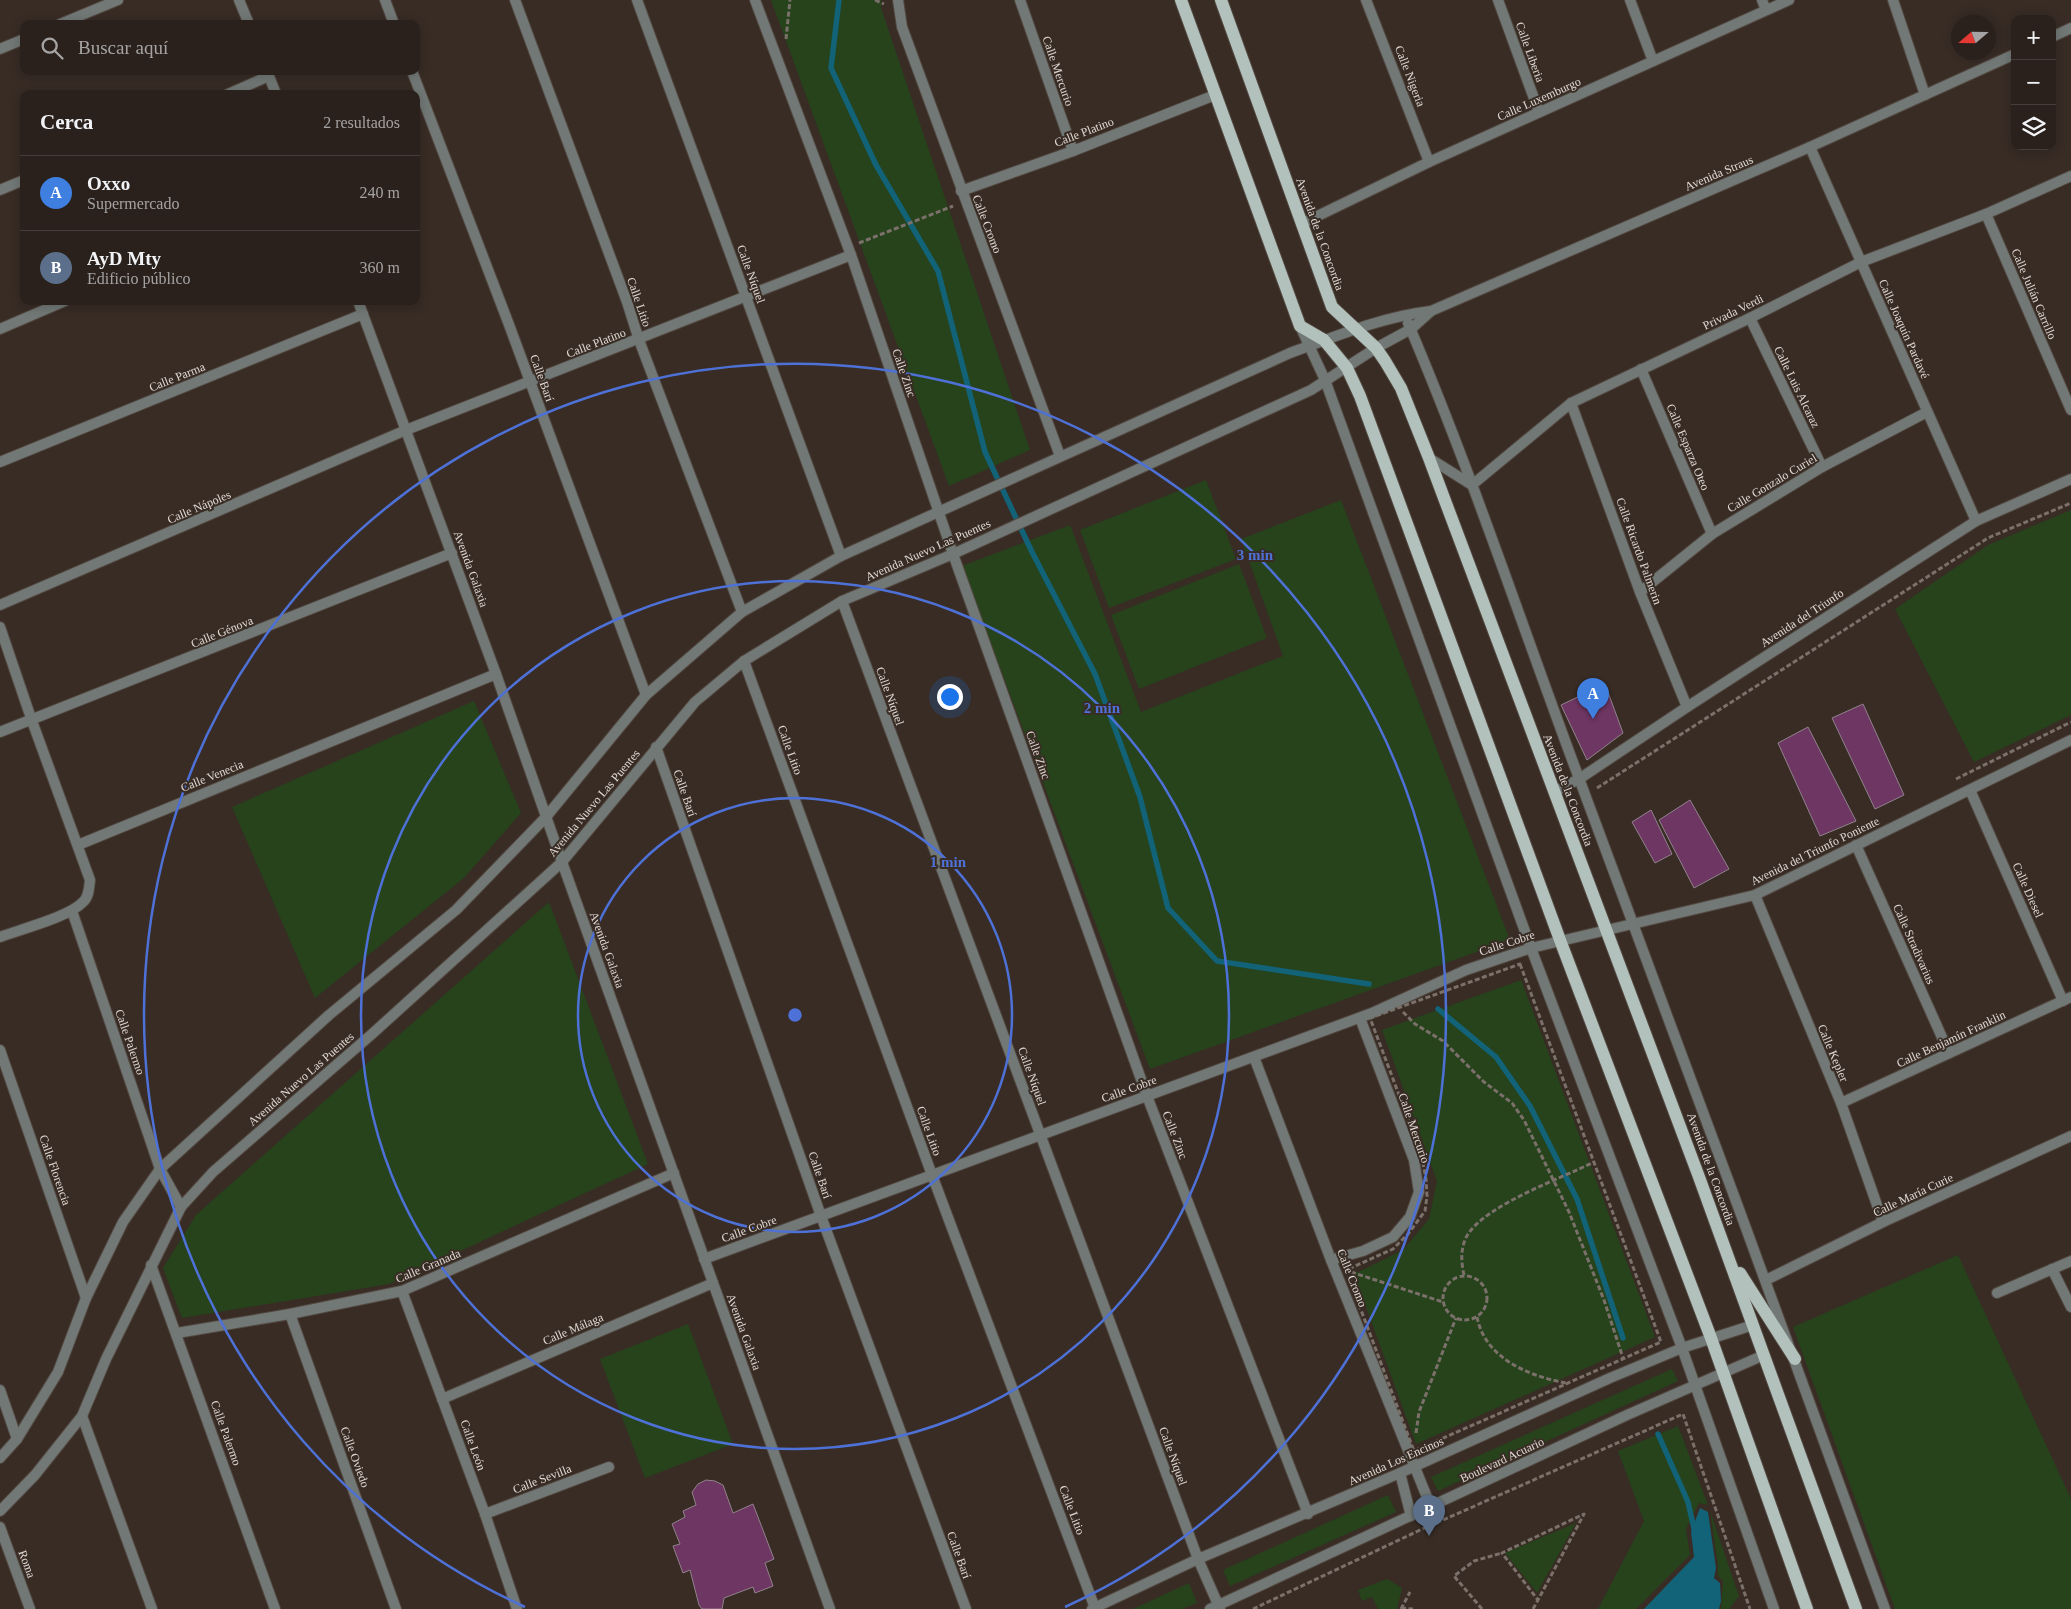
<!DOCTYPE html>
<html lang="es">
<meta charset="utf-8">
<style>
body{margin:0;font-family:"Times New Roman",serif;background:#322925;color:#f1f3f6}
.controls{position:absolute;right:15px;top:15px;display:grid;overflow:hidden;border-radius:10px;box-shadow:0 2px 12px #0003}
.controls button{width:45px;height:45px;display:grid;place-items:center;padding:0;border:0;border-bottom:1px solid #463e3b;background:#2a211c;color:#f1f3f6;font:25px sans-serif}
.compass{position:absolute;left:1951px;top:15px;width:45px;height:45px;border-radius:50%;background:#2a211c;box-shadow:0 2px 12px #0003;rotate:250deg}
.you{position:absolute;left:949px;top:696px;width:18px;height:18px;margin:-12px;border:4px solid #fff;border-radius:50%;background:#1a73e8;box-shadow:0 0 0 8px #1a73e833}
.badge{display:grid;place-items:center;width:32px;height:32px;border-radius:50%;background:#8bbbb9;color:#fff;font-size:16px;font-weight:700}
.pin{position:absolute;translate:-50% -41px;filter:drop-shadow(0 1px 2px #0008)}
.pin::after{content:'';position:absolute;top:26px;width:18px;height:15px;background:inherit;clip-path:polygon(0 0,100% 0,50% 100%)}
.list{margin:0;padding:0;list-style:none}
h2{display:flex;justify-content:space-between;align-items:center;height:65px;margin:0;padding:0 20px;font-size:21px}
h2 small{font-size:16px;font-weight:400;color:#a5a3a3}
.list li{display:grid;grid-template-columns:32px 1fr auto;gap:15px;align-items:center;box-sizing:border-box;height:75px;padding:0 20px;border-top:1px solid #463e3b}
.list b{display:block;font-size:19px;white-space:nowrap}
.list p{margin:0;font-size:16px;white-space:nowrap;color:#a5a3a3}
.list em{font-size:16px;font-style:normal;color:#a5a3a3}
.icon{flex:none;width:28px;height:28px;fill:none;stroke:currentColor;stroke-width:2;stroke-linecap:round;stroke-linejoin:round}
.map{position:relative;flex:none;width:2071px;height:1609px;overflow:hidden}
.search{position:absolute;background:#2a211c;box-shadow:0 2px 12px #0003;left:20px;top:20px;width:400px;height:55px;display:flex;align-items:center;gap:12px;box-sizing:border-box;padding:0 18px;border-radius:10px;color:#a5a3a3;font-size:19px}
.panel{position:absolute;background:#2a211c;box-shadow:0 2px 12px #0003;left:20px;top:90px;width:400px;height:215px;border-radius:10px}
.map>svg:first-child{display:block}
.green{fill:#26431c}
.water{fill:#126278}
.lines{fill:none;stroke-linecap:round;stroke-linejoin:round}
.stream{stroke:#126278;stroke-width:5.5}
.building{fill:#6e3662;stroke:#90838c}
.service-casing{stroke:#534841;stroke-width:12}
.minor-casing{stroke:#534841;stroke-width:12}
.tertiary-casing{stroke:#534841;stroke-width:12}
.primary-casing{stroke:#534841;stroke-width:14}
.path{stroke:#7b716a;stroke-width:3;stroke-dasharray:5 2.5;stroke-linecap:butt}
.service{stroke:#717875;stroke-width:10}
.minor{stroke:#717875;stroke-width:10}
.tertiary{stroke:#717875;stroke-width:10}
.primary{stroke:#b2c1bb;stroke-width:12}
.ring{fill:none;stroke:#4e71d7;stroke-width:2.5}
.labels{text-anchor:middle;stroke-width:4;stroke-linejoin:round;paint-order:stroke}
.street-label{font-size:12px;fill:#e1d9d4;stroke:#382c25}
.centre{fill:#4e71d7;stroke:#382c25;stroke-width:2.5}
.ring-label{font-size:15px;text-anchor:middle;font-weight:bold;fill:#4e71d7;stroke:#382c25;stroke-width:4;stroke-linejoin:round;paint-order:stroke}
</style>
<div class="map">
<svg width="2071" height="1609" viewBox="0 0 2071 1609">
<rect width="100%" height="100%" fill="#382c25"/>
<!-- green -->
<g class="green">
<path d="M771 0H881V8L1030 450 949 486Z"/>
<path d="M1206 480 1236 559 1109 608 1080 530Z"/>
<path d="M1341 500 1510 940 1150 1069 962 566 1070 525 1141 712 1283 656 1241 539Z"/>
<path d="M2071 510V715L1974 762 1895 609 1988 545Z"/>
<path d="M1239 564 1267 638 1139 689 1111 615Z"/>
<path d="M474 701 521 813 464 878 315 998 232 807Z"/>
<path d="M549 902 648 1164 389 1284 182 1318 163 1268 196 1215Z"/>
<path d="M1521 980 1655 1337 1416 1444 1354 1274 1403 1250 1429 1219 1437 1181 1382 1030Z"/>
<path d="M1958 1255 2071 1499V1609H1895L1793 1327Z"/>
<path d="M688 1324 733 1444 645 1478 600 1359Z"/>
<path d="M1672 1369 1678 1381 1438 1491 1431 1477Z"/>
<path d="M1678 1426 1708 1505 1699 1503 1686 1529 1690 1555 1636 1609H1598L1644 1521 1618 1451Z"/>
<path d="M1388 1495 1396 1512 1230 1586 1223 1570Z"/>
<path d="M1710 1511 1739 1596 1729 1609H1721L1723 1581 1718 1576V1565Z"/>
<path d="M1576 1523 1537 1593 1505 1553Z"/>
<path d="M1387 1579 1402 1588 1397 1609H1378L1372 1597 1362 1601 1358 1590Z"/>
<path d="M1189 1583 1197 1603 1182 1609H1133Z"/>
</g>
<!-- water -->
<path class="water" d="M1700 1508 1708 1512 1716 1568 1714 1578 1720 1583 1721 1601 1719 1609H1644L1694 1557 1691 1532Z"/>
<g class="lines">
<!-- stream -->
<g class="stream">
<path d="M839 0 831 68 876 165 938 271 985 452 1032 552 1095 674 1140 797 1168 908 1217 961 1369 984"/>
<path d="M1438 1009 1496 1057 1530 1106 1577 1199 1623 1338"/>
<path d="M1658 1434 1688 1502 1695 1533"/>
</g>
</g>
<!-- building -->
<g class="building">
<path d="M1605 684 1623 733 1587 760 1561 705Z"/>
<path d="M1863 704 1904 795 1875 809 1832 718Z"/>
<path d="M1808 727 1856 821 1820 836 1778 743Z"/>
<path d="M1690 800 1729 869 1694 888 1659 820Z"/>
<path d="M1651 810 1672 854 1655 863 1632 822Z"/>
<path d="M706 1480 715 1481 723 1485 733 1513 753 1504 774 1559 765 1563 773 1586 755 1593 753 1587 724 1598 722 1609H702L699 1605 690 1570 683 1573 673 1546 680 1544 672 1524 685 1517 683 1511 696 1505 692 1492 698 1484Z"/>
</g>
<g class="lines">
<defs>
<path id="service" d="M1400 1473 1411 1516"/>
<g id="minor">
<path d="M239 0 249 24"/>
<path d="M385 0 394 24"/>
<path d="M515 0 627 302 639 340 742 612"/>
<path d="M637 0 841 556"/>
<path d="M755 0 851 255 953 554 1147 1096 1308 1514"/>
<path d="M898 0 902 27 1060 456"/>
<path d="M1020 0 1073 151"/>
<path d="M1366 0 1429 162"/>
<path d="M1498 0 1539 112"/>
<path d="M1630 0 1653 61"/>
<path d="M1762 0 1766 10"/>
<path d="M1893 0 1925 95"/>
<path d="M267 71 276 94"/>
<path d="M412 71 508 322 646 695"/>
<path d="M228 94 269 76"/>
<path d="M1810 147 1976 521"/>
<path d="M0 190 24 180"/>
<path d="M961 191 1073 151 1215 95"/>
<path d="M1986 214 2071 410"/>
<path d="M1301 224 1429 162 1789 0"/>
<path d="M358 301 496 674 562 862 830 1609"/>
<path d="M1750 318 1822 467"/>
<path d="M0 329 65 301"/>
<path d="M1641 369 1712 534"/>
<path d="M1571 403 1640 592 1687 707"/>
<path d="M1429 458 1472 485 1571 403 1750 318 1861 262 1986 214 2071 176"/>
<path d="M0 462 363 314"/>
<path d="M1640 592 1712 534 1822 467 1927 412"/>
<path d="M842 601 1198 1559 1220 1609"/>
<path d="M0 605 406 430 851 255"/>
<path d="M0 627 32 721 90 880C89 888 89 897 83 902 69 917 21 929 0 937"/>
<path d="M744 661 932 1175 1095 1608"/>
<path d="M0 732 452 553"/>
<path d="M656 747 821 1216 966 1609"/>
<path d="M1970 790 2063 1001"/>
<path d="M1554 792 1579 779 1687 707 1976 521 2071 479"/>
<path d="M78 845 496 674"/>
<path d="M1856 845 1949 1053"/>
<path d="M1755 895 1841 1103 1883 1222"/>
<path d="M72 911 160 1169 181 1207"/>
<path d="M0 1050 86 1298"/>
<path d="M1254 1057 1331 1260 1431 1507"/>
<path d="M1841 1103 2071 997"/>
<path d="M704 1259 1372 1013 1466 970 1531 948 1755 895 2071 740"/>
<path d="M1331 1260 1363 1251 1393 1237 1410 1217 1419 1192 1414 1160 1360 1018"/>
<path d="M151 1265 275 1609"/>
<path d="M2052 1269 2071 1307"/>
<path d="M1766 1280 1883 1222 2071 1136"/>
<path d="M402 1291 485 1514 517 1609"/>
<path d="M1997 1293 2071 1261"/>
<path d="M290 1314 396 1609"/>
<path d="M177 1333 290 1314 402 1291 674 1173"/>
<path d="M0 1390 17 1439"/>
<path d="M442 1399 713 1283"/>
<path d="M82 1416 152 1609"/>
<path d="M485 1514 609 1467"/>
<path d="M0 1527 30 1609"/>
</g>
<g id="tertiary">
<path d="M60 24 118 0"/>
<path d="M2052 37 2071 28"/>
<path d="M0 49 24 39"/>
<path d="M1408 323C1472 473 1523 629 1580 781 1683 1057 1785 1332 1885 1609"/>
<path d="M1300 326 1325 380 1531 948 1682 1348 1774 1609"/>
<path d="M0 1458 17 1439 58 1372 86 1298 123 1222 160 1169 329 1015 456 910 546 817 646 695 742 612 841 556 1290 353C1337 336 1381 317 1431 311L1810 147 2015 54"/>
<path d="M0 1511 35 1475 82 1416 106 1359 181 1207 213 1172 372 1034 562 862 695 702 744 661 842 601 953 554 1311 390 1376 348 1411 329 1431 311"/>
<path d="M1092 1609 1198 1559 1400 1473 1610 1378 1682 1348 1753 1325"/>
<path d="M1210 1609 1627 1415 1764 1355"/>
</g>
<g id="primary">
<path d="M1181 0 1300 326 1324 340 1347 368 1360 396 1560 940 1711 1338 1807 1609"/>
<path d="M1221 0 1332 307 1376 348 1385 361 1401 388 1429 458 1699 1177 1856 1609"/>
<path d="M1740 1273 1795 1359"/>
</g>
</defs>
<!-- service casing -->
<use href="#service" class="service-casing"/>
<!-- minor casing -->
<use href="#minor" class="minor-casing"/>
<!-- tertiary casing -->
<use href="#tertiary" class="tertiary-casing"/>
<!-- primary casing -->
<use href="#primary" class="primary-casing"/>
<!-- path -->
<g class="path">
<path d="M875 0 884 4"/>
<path d="M786 39 790 0"/>
<path d="M859 243 953 206"/>
<path d="M1956 779 2071 722"/>
<path d="M1597 788 1988 538 2071 503"/>
<path d="M1520 964 1661 1342 1414 1451 1346 1270 1393 1249 1408 1234 1425 1211 1427 1196 1426 1179 1421 1153 1370 1018Z"/>
<path d="M1403 1012 1415 1024 1443 1041 1484 1082 1512 1103 1524 1120 1569 1212 1604 1300 1623 1358"/>
<path d="M1351 1272 1443 1302"/>
<path d="M1464 1275C1461 1262 1460 1247 1468 1234 1488 1204 1562 1178 1594 1162"/>
<circle cx="1465" cy="1298" r="22"/>
<path d="M1477 1317C1485 1358 1528 1376 1566 1383"/>
<path d="M1416 1433 1419 1412 1456 1318"/>
<path d="M1401 1608 1413 1609"/>
<path d="M1253 1609 1418 1531 1683 1414 1750 1609"/>
<path d="M1401 1609 1410 1592"/>
<path d="M1482 1609 1454 1576 1474 1561 1502 1553"/>
<path d="M1533 1609 1538 1600 1584 1514 1502 1553 1538 1600"/>
</g>
<!-- service -->
<use href="#service" class="service"/>
<!-- minor -->
<use href="#minor" class="minor"/>
<!-- tertiary -->
<use href="#tertiary" class="tertiary"/>
<!-- primary -->
<use href="#primary" class="primary"/>
</g>
<!-- distance rings -->
<g class="ring">
<circle cx="795" cy="1015" r="217"/>
<circle cx="795" cy="1015" r="434"/>
<path d="M525 1607A651 651 0 1 1 1065 1607"/>
</g>
<g class="labels">
<!-- street labels -->
<g class="street-label">
<text transform="translate(1530 52) rotate(70)" y="4">Calle Liberia</text>
<text transform="translate(1058 71) rotate(71)" y="4">Calle Mercurio</text>
<text transform="translate(1410 76) rotate(69)" y="4">Calle Nigeria</text>
<text transform="translate(1539 99) rotate(-24)" y="4">Calle Luxemburgo</text>
<text transform="translate(1084 132) rotate(-21)" y="4">Calle Platino</text>
<text transform="translate(1719 173) rotate(-23)" y="4">Avenida Straus</text>
<text transform="translate(987 224) rotate(69)" y="4">Calle Cromo</text>
<text transform="translate(1320 234) rotate(70)" y="4">Avenida de la Concordia</text>
<text transform="translate(751 274) rotate(70)" y="4">Calle Níquel</text>
<text transform="translate(2034 294) rotate(67)" y="4">Calle Julián Carrillo</text>
<text transform="translate(639 302) rotate(71)" y="4">Calle Litio</text>
<text transform="translate(1733 312) rotate(-26)" y="4">Privada Verdi</text>
<text transform="translate(1904 329) rotate(66)" y="4">Calle Joaquín Pardavé</text>
<text transform="translate(596 343) rotate(-21)" y="4">Calle Platino</text>
<text transform="translate(904 373) rotate(71)" y="4">Calle Zinc</text>
<text transform="translate(177 377) rotate(-22)" y="4">Calle Parma</text>
<text transform="translate(542 378) rotate(70)" y="4">Calle Barí</text>
<text transform="translate(1797 387) rotate(64)" y="4">Calle Luis Alcaraz</text>
<text transform="translate(1688 447) rotate(67)" y="4">Calle Esparza Oteo</text>
<text transform="translate(1772 483) rotate(-31)" y="4">Calle Gonzalo Curiel</text>
<text transform="translate(199 507) rotate(-23)" y="4">Calle Nápoles</text>
<text transform="translate(928 550) rotate(-24)" y="4">Avenida Nuevo Las Puentes</text>
<text transform="translate(1639 551) rotate(70)" y="4">Calle Ricardo Palmerin</text>
<text transform="translate(471 569) rotate(70)" y="4">Avenida Galaxia</text>
<text transform="translate(1802 618) rotate(-33)" y="4">Avenida del Triunfo</text>
<text transform="translate(222 632) rotate(-22)" y="4">Calle Génova</text>
<text transform="translate(890 696) rotate(70)" y="4">Calle Níquel</text>
<text transform="translate(790 750) rotate(70)" y="4">Calle Litio</text>
<text transform="translate(1038 755) rotate(70)" y="4">Calle Zinc</text>
<text transform="translate(212 776) rotate(-22)" y="4">Calle Venecia</text>
<text transform="translate(1568 790) rotate(69)" y="4">Avenida de la Concordia</text>
<text transform="translate(685 793) rotate(71)" y="4">Calle Barí</text>
<text transform="translate(594 803) rotate(-50)" y="4">Avenida Nuevo Las Puentes</text>
<text transform="translate(1815 851) rotate(-26)" y="4">Avenida del Triunfo Poniente</text>
<text transform="translate(2028 890) rotate(66)" y="4">Calle Diesel</text>
<text transform="translate(1507 943) rotate(-18)" y="4">Calle Cobre</text>
<text transform="translate(1914 944) rotate(66)" y="4">Calle Stradivarius</text>
<text transform="translate(607 950) rotate(70)" y="4">Avenida Galaxia</text>
<text transform="translate(1951 1039) rotate(-25)" y="4">Calle Benjamín Franklin</text>
<text transform="translate(130 1042) rotate(71)" y="4">Calle Palermo</text>
<text transform="translate(1833 1053) rotate(67)" y="4">Calle Kepler</text>
<text transform="translate(1032 1076) rotate(70)" y="4">Calle Níquel</text>
<text transform="translate(301 1079) rotate(-41)" y="4">Avenida Nuevo Las Puentes</text>
<text transform="translate(1129 1089) rotate(-20)" y="4">Calle Cobre</text>
<text transform="translate(1414 1128) rotate(71)" y="4">Calle Mercurio</text>
<text transform="translate(929 1131) rotate(70)" y="4">Calle Litio</text>
<text transform="translate(1175 1135) rotate(69)" y="4">Calle Zinc</text>
<text transform="translate(1711 1169) rotate(70)" y="4">Avenida de la Concordia</text>
<text transform="translate(55 1170) rotate(71)" y="4">Calle Florencia</text>
<text transform="translate(820 1175) rotate(71)" y="4">Calle Barí</text>
<text transform="translate(1913 1195) rotate(-25)" y="4">Calle María Curie</text>
<text transform="translate(749 1229) rotate(-20)" y="4">Calle Cobre</text>
<text transform="translate(428 1266) rotate(-23)" y="4">Calle Granada</text>
<text transform="translate(1352 1278) rotate(68)" y="4">Calle Cromo</text>
<text transform="translate(573 1329) rotate(-23)" y="4">Calle Málaga</text>
<text transform="translate(744 1332) rotate(70)" y="4">Avenida Galaxia</text>
<text transform="translate(226 1433) rotate(70)" y="4">Calle Palermo</text>
<text transform="translate(473 1445) rotate(70)" y="4">Calle León</text>
<text transform="translate(1173 1456) rotate(70)" y="4">Calle Níquel</text>
<text transform="translate(355 1457) rotate(70)" y="4">Calle Oviedo</text>
<text transform="translate(1502 1460) rotate(-25)" y="4">Boulevard Acuario</text>
<text transform="translate(1396 1461) rotate(-24)" y="4">Avenida Los Encinos</text>
<text transform="translate(542 1479) rotate(-21)" y="4">Calle Sevilla</text>
<text transform="translate(1072 1510) rotate(69)" y="4">Calle Litio</text>
<text transform="translate(959 1555) rotate(70)" y="4">Calle Barí</text>
<text transform="translate(27 1564) rotate(70)" y="4">Roma</text>
</g>
</g>
<circle cx="795" cy="1015" r="8" class="centre"/>
<g class="ring-label">
<text x="1255" y="560">3 min</text>
<text x="1102" y="713">2 min</text>
<text x="948" y="867">1 min</text>
</g>
</svg>
<div class="controls">
<button>+</button>
<button>−</button>
<button><svg class="icon" aria-label="layers" viewBox="0 0 24 24"><path d="M12 4l9 5-9 5-9-5zM3 14l9 5 9-5"/></svg></button>
</div>
<svg class="compass" viewBox="-18 -18 36 36"><path d="M0-13l5 13h-10z" fill="#e53935"/><path d="M0 13l5-13h-10z" fill="#a5a3a3"/></svg>
<div class="you"></div>
<div class="pin badge" style="left:1593px;top:719px;background:#3f7fe0">A</div>
<div class="pin badge" style="left:1429px;top:1536px;background:#5c6f8a">B</div>
<div class="search"><svg class="icon" aria-label="search" viewBox="0 0 24 24"><circle cx="10" cy="10" r="6"/><path d="M15 15l6 6"/></svg>Buscar aquí</div>
<section class="panel">
<h2>Cerca<small>2 resultados</small></h2>
<ul class="list">
<li><span class="badge" style="background:#3f7fe0">A</span><div><b>Oxxo</b><p>Supermercado</p></div><em>240 m</em></li>
<li><span class="badge" style="background:#5c6f8a">B</span><div><b>AyD Mty</b><p>Edificio público</p></div><em>360 m</em></li>
</ul>
</section>
</div>
